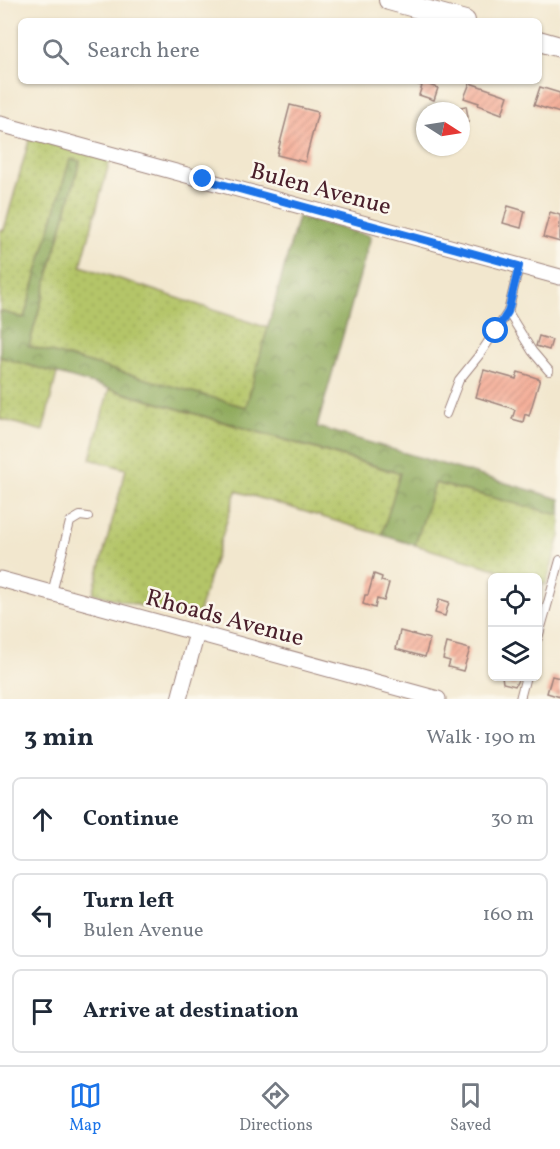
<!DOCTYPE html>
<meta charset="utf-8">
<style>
body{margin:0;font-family:Vollkorn,serif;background:#f6f6f7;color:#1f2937}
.controls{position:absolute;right:18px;bottom:18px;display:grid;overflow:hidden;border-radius:9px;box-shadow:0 2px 4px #0004}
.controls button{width:54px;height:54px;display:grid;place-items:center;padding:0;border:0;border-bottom:2px solid #e0e1e3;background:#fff;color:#1f2937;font:30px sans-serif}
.compass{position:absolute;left:416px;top:102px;width:54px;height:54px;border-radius:50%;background:#fff;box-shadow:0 2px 4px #0004;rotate:102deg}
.stop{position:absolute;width:18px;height:18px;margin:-14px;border:4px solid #1a73e8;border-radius:50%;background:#fff}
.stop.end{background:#1a73e8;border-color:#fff;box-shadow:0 2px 6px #0008}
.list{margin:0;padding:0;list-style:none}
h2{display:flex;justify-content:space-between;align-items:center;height:78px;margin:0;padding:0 24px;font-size:26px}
h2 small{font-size:20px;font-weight:400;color:#747a83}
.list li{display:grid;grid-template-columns:39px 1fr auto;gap:18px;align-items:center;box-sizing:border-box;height:84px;margin:0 12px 12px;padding:0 12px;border:2px solid #e0e1e3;border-radius:9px}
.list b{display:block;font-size:22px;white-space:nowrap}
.list p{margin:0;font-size:20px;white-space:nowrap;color:#747a83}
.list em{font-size:20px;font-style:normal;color:#747a83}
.icon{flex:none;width:33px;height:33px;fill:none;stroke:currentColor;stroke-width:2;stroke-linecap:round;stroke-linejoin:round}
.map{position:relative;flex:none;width:560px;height:699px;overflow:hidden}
.search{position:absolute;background:#fff;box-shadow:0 2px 4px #0004;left:18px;right:18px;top:18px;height:66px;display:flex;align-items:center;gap:15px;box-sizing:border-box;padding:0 21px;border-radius:9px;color:#747a83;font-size:22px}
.sheet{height:366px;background:#fff}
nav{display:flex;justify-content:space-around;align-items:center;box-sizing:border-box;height:84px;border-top:2px solid #e0e1e3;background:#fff;font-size:16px;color:#747a83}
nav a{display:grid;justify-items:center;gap:3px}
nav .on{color:#1a73e8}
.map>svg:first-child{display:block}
.grass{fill:url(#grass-dots);stroke:#7f724a;stroke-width:1.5}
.forest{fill:url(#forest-crowns);stroke:#6c6444;stroke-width:1.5}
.building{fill:url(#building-hatch)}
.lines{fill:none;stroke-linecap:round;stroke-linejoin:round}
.service-casing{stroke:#9e837c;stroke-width:10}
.minor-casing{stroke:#9e837c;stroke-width:17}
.tertiary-casing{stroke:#9e837c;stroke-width:22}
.service{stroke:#fff;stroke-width:8}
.minor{stroke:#fff;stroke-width:15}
.tertiary{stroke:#fff;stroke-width:20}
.route{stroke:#1a73e8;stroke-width:8}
.labels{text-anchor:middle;stroke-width:5;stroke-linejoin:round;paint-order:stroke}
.street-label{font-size:24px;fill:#4a1f2b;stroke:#fbf7ec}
</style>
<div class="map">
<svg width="560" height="699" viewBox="0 0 560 699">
<defs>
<pattern id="grass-dots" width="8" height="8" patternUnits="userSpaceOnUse" patternTransform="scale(1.5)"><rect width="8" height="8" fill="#b4c568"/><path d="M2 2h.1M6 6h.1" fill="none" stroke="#9ca95a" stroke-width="1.8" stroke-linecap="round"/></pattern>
<pattern id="forest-crowns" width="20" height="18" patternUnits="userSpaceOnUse" patternTransform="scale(1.5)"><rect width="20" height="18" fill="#8faa5c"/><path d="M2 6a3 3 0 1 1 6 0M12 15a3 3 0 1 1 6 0" fill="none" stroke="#778a4c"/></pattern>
<pattern id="building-hatch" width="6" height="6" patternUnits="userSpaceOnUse" patternTransform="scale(1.5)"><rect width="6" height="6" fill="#f4a38b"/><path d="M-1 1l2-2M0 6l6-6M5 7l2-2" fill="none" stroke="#c88472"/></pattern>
</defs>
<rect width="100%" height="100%" fill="#fbf7ec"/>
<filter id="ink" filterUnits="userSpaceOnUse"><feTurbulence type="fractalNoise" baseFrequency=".0167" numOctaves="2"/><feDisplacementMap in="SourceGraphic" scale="12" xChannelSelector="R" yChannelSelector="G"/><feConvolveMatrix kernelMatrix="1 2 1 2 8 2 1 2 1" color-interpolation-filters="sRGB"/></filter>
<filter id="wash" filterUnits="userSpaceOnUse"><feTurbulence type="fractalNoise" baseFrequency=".008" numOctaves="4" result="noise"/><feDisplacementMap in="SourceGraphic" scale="24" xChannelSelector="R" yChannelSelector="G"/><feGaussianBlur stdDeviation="1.35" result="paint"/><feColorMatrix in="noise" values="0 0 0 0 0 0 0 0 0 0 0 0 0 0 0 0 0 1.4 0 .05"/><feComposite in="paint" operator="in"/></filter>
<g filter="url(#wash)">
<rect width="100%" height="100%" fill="#f2e7ce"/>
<!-- grass -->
<g class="grass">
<path d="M30 137 110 160 81 266 268 328 246 408 29 346 80 161 70 160 24 318 0 311V230H4Z"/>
<path d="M0 357 57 373 43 431 0 419Z"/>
<path d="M109 389 401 474 382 535 236 491 196 621 93 593 126 469 90 459Z"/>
<path d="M435 483 560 515V536L546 585 538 582V578L522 577 415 545Z"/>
</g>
<!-- forest -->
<path class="forest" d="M70 159 80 161 29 346 246 407 298 217 371 236 317 427 560 499V515L435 483 415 545 382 535 400 473 0 357V311L24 318Z"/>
<g id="blocks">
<!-- building -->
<g class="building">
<path d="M408 81H424L423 83 438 88 434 100 419 95 422 86Z"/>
<path d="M470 83 508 96 502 114 478 105 479 103 464 98Z"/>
<path d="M540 87 560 93V113L534 105Z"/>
<path d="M290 105 318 112 305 162 277 155Z"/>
<path d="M466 106 469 122 461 124V111H453L452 109Z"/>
<path d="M508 206 525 211 521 228 503 223Z"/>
<path d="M550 212 560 215V242L543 237Z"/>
<path d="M539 336 552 340 549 350 536 346Z"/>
<path d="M484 370 516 379 518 372 540 379 529 416 525 414 523 422 512 419 515 410 511 408 476 397Z"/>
<path d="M374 574 382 577 381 581 389 583 384 601 377 599 375 608 363 604 365 595H368Z"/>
<path d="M439 599 449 602 445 616 435 613Z"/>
<path d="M400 631 430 639 425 657 396 649Z"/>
<path d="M447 643 470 649 463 671 448 667 450 661 443 659Z"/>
<path d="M502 676H520L515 686 503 683Z"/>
<path d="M552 676 560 678V697L547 693Z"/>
</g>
</g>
</g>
<g filter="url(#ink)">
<use href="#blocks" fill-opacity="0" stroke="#9e837c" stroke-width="1.5"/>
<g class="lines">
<defs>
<g id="service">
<path d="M519 266 508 312 532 351 549 371"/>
<path d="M446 414 459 380 480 354 508 312"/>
<path d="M52 593 70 522 80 516 88 517"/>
<path d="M538 638 560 560"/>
<path d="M520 699 526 676"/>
</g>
<g id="minor">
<path d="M0 124 560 277"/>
<path d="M0 579 438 699"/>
<path d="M179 699 197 633"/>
</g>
<g id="tertiary">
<path d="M389 0 465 21"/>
<path d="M539 41 560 47"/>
</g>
</defs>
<!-- service casing -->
<use href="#service" class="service-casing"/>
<!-- minor casing -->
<use href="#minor" class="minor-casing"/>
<!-- tertiary casing -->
<use href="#tertiary" class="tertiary-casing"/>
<!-- service -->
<use href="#service" class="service"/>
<!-- minor -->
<use href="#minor" class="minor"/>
<!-- tertiary -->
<use href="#tertiary" class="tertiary"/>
</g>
</g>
<g class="lines" filter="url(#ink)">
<!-- route -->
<path class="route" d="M203 179 519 266 508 312 496 331"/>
</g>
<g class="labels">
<!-- street labels -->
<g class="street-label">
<text transform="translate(321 188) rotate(15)" y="8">Bulen Avenue</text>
<text transform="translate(225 617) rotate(15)" y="8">Rhoads Avenue</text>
</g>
</g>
</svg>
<div class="controls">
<button><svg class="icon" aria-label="locate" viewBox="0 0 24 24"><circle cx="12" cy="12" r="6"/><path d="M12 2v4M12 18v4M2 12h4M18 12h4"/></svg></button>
<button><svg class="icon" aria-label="layers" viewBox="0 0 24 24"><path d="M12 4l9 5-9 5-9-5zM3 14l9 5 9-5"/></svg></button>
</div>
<svg class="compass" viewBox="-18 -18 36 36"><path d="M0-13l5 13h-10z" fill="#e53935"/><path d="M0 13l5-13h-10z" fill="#747a83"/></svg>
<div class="stop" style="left:496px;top:331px"></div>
<div class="stop end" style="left:203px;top:179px"></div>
<div class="search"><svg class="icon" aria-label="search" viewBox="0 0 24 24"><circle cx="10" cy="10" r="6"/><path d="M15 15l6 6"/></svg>Search here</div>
</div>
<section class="sheet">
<h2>3 min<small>Walk · 190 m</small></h2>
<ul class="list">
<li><svg class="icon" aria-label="ahead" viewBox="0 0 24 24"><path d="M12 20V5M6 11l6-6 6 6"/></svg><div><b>Continue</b></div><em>30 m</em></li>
<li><svg class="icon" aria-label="left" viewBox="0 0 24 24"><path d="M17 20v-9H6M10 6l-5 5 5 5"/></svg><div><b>Turn left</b><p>Bulen Avenue</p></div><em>160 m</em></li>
<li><svg class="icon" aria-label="arrive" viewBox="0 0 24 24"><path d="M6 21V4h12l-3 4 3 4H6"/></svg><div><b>Arrive at destination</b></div></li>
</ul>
</section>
<nav>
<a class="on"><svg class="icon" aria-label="map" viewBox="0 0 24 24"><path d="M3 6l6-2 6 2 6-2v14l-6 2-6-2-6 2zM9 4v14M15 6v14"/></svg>Map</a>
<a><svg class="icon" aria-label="directions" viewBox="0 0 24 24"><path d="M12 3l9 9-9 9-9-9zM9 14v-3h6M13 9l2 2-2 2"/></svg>Directions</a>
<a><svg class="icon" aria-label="saved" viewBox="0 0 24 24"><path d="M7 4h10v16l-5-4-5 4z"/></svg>Saved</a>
</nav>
